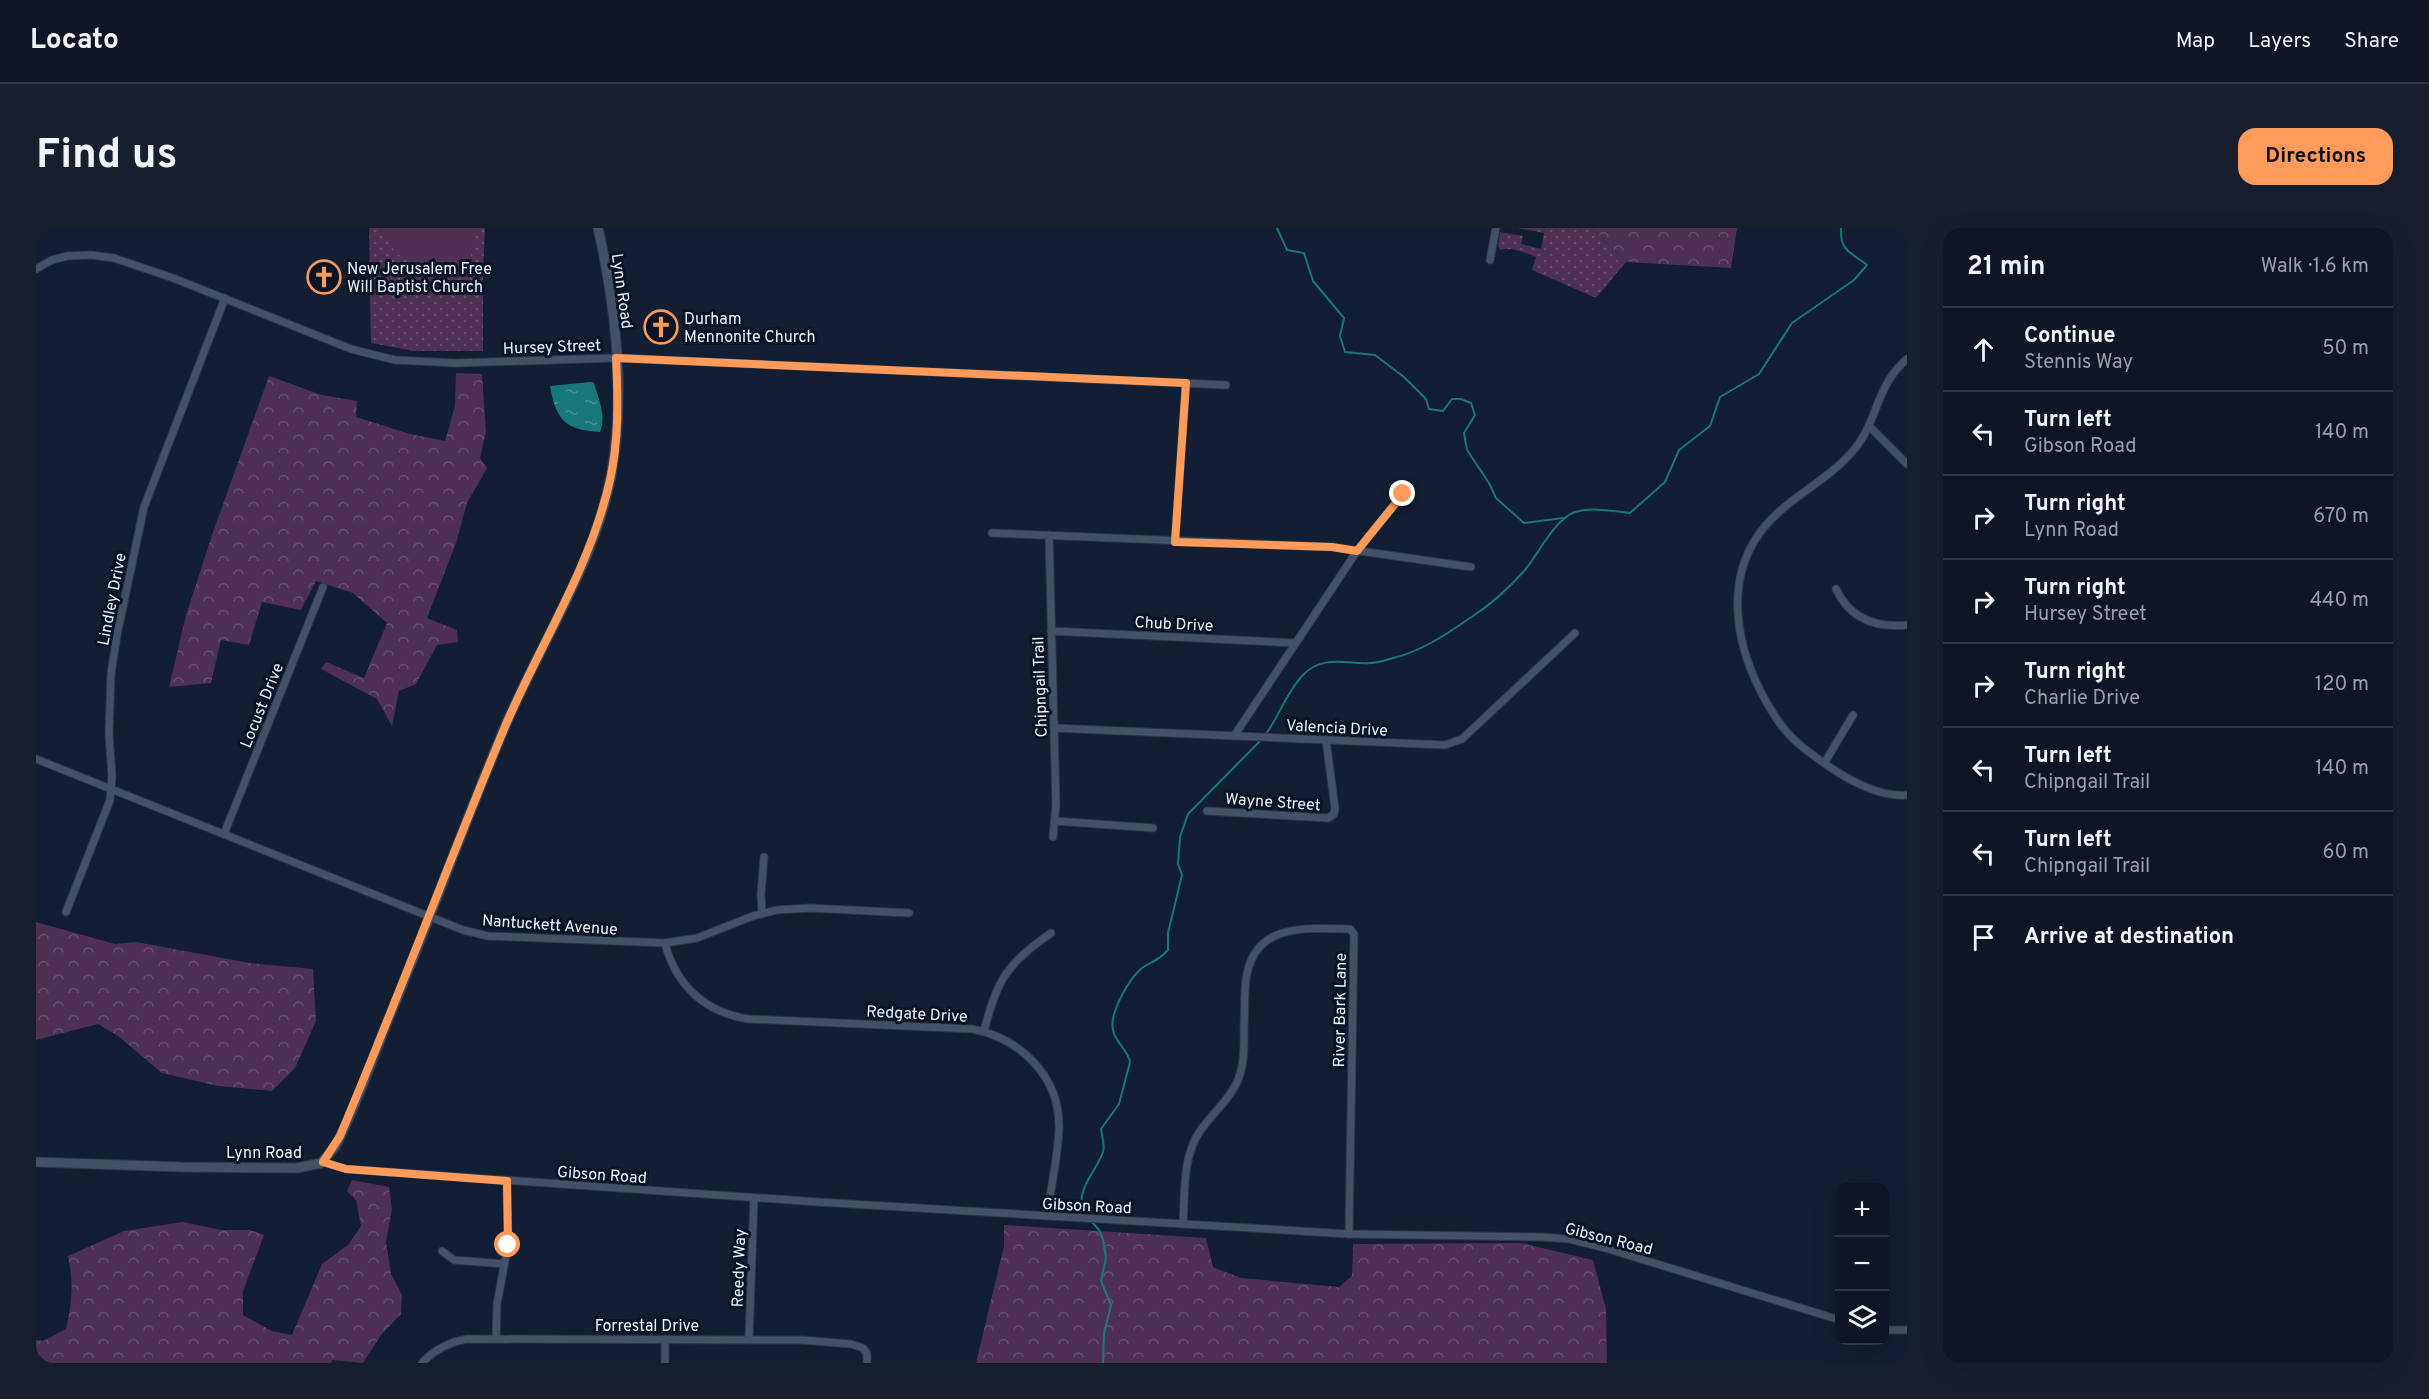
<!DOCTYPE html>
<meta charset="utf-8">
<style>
body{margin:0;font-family:Overpass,sans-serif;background:#171f2e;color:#f1f3f6}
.controls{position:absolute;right:18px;bottom:18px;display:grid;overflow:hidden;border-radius:12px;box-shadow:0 6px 24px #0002}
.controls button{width:54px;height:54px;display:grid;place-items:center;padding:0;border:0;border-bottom:2px solid #2e3543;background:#0e1626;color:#f1f3f6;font:30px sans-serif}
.stop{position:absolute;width:18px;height:18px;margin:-14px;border:4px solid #ff9b5a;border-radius:50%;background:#fff}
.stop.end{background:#ff9b5a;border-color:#fff;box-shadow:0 2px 6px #0008}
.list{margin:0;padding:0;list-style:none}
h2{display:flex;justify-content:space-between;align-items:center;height:78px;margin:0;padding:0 24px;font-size:26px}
h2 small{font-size:20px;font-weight:400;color:#9b9fa7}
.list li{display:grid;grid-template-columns:39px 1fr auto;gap:18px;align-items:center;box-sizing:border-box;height:84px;padding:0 24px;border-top:2px solid #2e3543}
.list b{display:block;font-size:22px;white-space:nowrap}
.list p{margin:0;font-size:20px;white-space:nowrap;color:#9b9fa7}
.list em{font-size:20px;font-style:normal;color:#9b9fa7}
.icon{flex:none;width:33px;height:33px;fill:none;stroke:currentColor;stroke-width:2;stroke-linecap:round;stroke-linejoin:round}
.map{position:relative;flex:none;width:1871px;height:1135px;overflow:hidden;border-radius:18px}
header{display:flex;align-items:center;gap:36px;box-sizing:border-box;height:84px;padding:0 30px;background:#0e1626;border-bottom:2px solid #2e3543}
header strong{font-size:28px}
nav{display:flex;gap:33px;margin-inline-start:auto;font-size:21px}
.intro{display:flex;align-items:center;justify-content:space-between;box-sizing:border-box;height:144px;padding:0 36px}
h1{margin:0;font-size:42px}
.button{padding:15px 27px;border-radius:18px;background:#ff9b5a;color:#111;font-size:21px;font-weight:700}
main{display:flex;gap:36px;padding:0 36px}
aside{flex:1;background:#0e1626;border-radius:18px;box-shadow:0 6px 24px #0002}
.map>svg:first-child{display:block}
.grass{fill:url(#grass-dots)}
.forest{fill:url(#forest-crowns)}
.pitch{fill:#4e3054}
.water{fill:url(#water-ripples)}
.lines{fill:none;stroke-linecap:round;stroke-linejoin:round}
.stream{stroke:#18777a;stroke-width:2}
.street-casing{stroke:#303647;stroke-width:9}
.secondary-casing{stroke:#303647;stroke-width:11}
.street{stroke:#435167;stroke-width:7}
.secondary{stroke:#435167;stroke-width:9}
.route{stroke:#ff9b5a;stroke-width:8}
.labels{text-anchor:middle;stroke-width:6;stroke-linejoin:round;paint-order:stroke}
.poi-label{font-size:16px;fill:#edf4ff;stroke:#091527;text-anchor:start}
.street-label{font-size:16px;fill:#edf4ff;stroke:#091527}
</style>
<header>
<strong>Locato</strong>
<nav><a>Map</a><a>Layers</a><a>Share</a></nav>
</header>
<div class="intro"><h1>Find us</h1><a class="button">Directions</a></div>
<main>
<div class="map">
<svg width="1871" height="1135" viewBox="0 0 1871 1135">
<defs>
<pattern id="grass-dots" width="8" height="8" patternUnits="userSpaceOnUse" patternTransform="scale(1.5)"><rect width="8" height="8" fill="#4e3054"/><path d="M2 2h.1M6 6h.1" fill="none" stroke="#684f6e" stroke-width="1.8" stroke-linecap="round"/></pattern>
<pattern id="forest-crowns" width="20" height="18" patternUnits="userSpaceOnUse" patternTransform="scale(1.5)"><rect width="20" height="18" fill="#4e3054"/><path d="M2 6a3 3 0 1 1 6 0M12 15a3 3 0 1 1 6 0" fill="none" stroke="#684f6e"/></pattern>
<pattern id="water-ripples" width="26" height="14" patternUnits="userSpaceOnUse" patternTransform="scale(1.5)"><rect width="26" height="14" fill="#18777a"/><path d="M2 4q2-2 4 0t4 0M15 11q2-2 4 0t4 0" fill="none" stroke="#459295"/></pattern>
</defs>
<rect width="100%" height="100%" fill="#121e32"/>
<!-- grass -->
<g class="grass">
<path d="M333 0H449L447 44V123H378L335 115Z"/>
<path d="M1481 0H1556L1590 34 1560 70 1496 42 1500 29C1487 24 1477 19 1464 22L1462 18 1464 4 1487 8 1485 16 1505 21 1508 5Z"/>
</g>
<!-- forest -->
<g class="forest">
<path d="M1556 0H1701L1695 40 1590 34Z"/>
<path d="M420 145 446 146 450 204 444 230 451 240 431 275 420 315 391 390 421 402 422 414 401 417 380 456 363 463 356 498 341 471 285 441 290 434 328 450 351 395 317 365 280 353 265 382 226 374 213 417 185 412 175 455 133 459 150 387 176 307 233 148 286 167 321 173 320 189 374 206 409 213 419 178Z"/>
<path d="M0 694 79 716 100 714 214 735 277 741 280 793 259 840 236 863 182 858 126 845 82 808 62 796 0 812Z"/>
<path d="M316 952 353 959 356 981 350 1014 355 1046 366 1067 365 1086 345 1107 327 1135 296 1132 295 1135H0V1112L7 1113 30 1101C36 1075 38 1054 32 1028L88 1003 147 994 185 1002H214L228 1007 207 1063V1087L236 1103 256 1107 286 1036 312 1017 325 998 320 972 311 963Z"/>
<path d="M968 997 1170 1010 1177 1039 1205 1050 1303 1059 1316 1048 1317 1016 1485 1015 1557 1032 1570 1081 1571 1135H940L968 1018Z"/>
</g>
<!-- pitch -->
<path class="pitch" d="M345 0H441L430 50C396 54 357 33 345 0Z"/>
<!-- water -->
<path class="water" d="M554 154 558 155C562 170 571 188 564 204 529 202 520 192 514 158Z"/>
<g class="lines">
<!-- stream -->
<g class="stream">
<path d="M1241 0 1251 22 1268 25 1277 53 1308 90 1304 108 1309 124 1339 127 1368 149 1390 171 1393 181 1407 183 1416 171H1425L1435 175 1439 187 1428 205 1431 222 1453 255 1460 270 1488 295 1527 290"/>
<path d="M1230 506C1243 488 1251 464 1266 448 1283 429 1304 434 1326 435 1335 436 1348 433 1357 430 1384 424 1411 406 1434 390 1453 378 1474 359 1489 342 1502 326 1520 290 1539 284 1557 279 1576 283 1594 285L1629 254 1643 222 1674 198 1684 169 1723 146 1756 95 1818 52 1831 37C1815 24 1804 24 1805 0"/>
<path d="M1051 989C1035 964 1059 947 1067 924 1069 917 1066 909 1065 901L1083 876 1094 834C1092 822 1079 814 1077 802 1073 785 1093 751 1106 740 1115 733 1123 733 1132 722V705L1146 647 1142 636 1144 609 1152 586 1226 511"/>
<path d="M1055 993 1063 1002 1067 1011 1070 1030 1065 1053 1075 1077 1068 1106 1067 1135"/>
</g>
<defs>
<g id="street">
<path d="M1454 32 1460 0"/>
<path d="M0 41 16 32 31 28 55 27 78 30 137 50 315 121 359 132 420 135 580 130 1190 157"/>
<path d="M1871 131C1838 159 1843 194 1816 224 1791 253 1755 268 1730 297 1688 346 1698 411 1725 464 1737 487 1749 506 1769 521 1796 542 1836 570 1871 567"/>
<path d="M1833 198 1871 236"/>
<path d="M956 305 1296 319 1435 339"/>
<path d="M1013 307 1020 577 1017 609"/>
<path d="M1139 314 1150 155"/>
<path d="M1800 361C1814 391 1840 400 1871 397"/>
<path d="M1015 403 1259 415"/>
<path d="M1018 500 1409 517 1426 511 1539 405"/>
<path d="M1198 508 1321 323 1367 266"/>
<path d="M0 531 427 702 452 708 629 715 661 710 717 688 741 682 774 680 873 685"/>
<path d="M1789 534 1817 487"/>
<path d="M1171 583 1292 590 1298 586 1299 580 1290 512"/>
<path d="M1019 593 1117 600"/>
<path d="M188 606 287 359"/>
<path d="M30 684 74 572 76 548 73 506 75 446 81 407 108 279 189 70"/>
<path d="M726 685 725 666 728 629"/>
<path d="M629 715C640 758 670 785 713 791L936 801C984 810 1024 848 1023 900 1022 929 1015 959 1011 988"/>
<path d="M948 803C962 750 970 737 1015 705"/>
<path d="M287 934 310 941 782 974 1313 1006 1507 1009 1533 1011 1569 1020 1804 1092"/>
<path d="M1147 996C1149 965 1146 930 1164 903 1176 886 1194 871 1202 852 1209 834 1208 816 1208 798 1209 783 1208 767 1210 752 1217 694 1271 700 1314 701L1318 706 1313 1006"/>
<path d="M406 1023 418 1032 468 1036"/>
<path d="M1848 1102H1871"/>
<path d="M460 1111 461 1076 472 1017 471 953"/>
<path d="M629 1111V1135"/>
<path d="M713 1111 718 970"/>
<path d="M386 1135C398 1122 413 1114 431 1111L766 1112 815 1116 827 1120 831 1126V1135"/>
</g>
<path id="secondary" d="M0 934 145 939 261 940 285 935 299 919C319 880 334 838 350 797 391 699 427 599 468 501 503 417 558 338 575 248 590 167 580 80 562 0"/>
</defs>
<!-- street casing -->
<use href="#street" class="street-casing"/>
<!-- secondary casing -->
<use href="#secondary" class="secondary-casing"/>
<!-- street -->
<use href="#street" class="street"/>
<!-- secondary -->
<use href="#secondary" class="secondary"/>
</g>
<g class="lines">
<!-- route -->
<path class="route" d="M472 1017 471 953 310 941 287 934 304 908C361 773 412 636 468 501 503 418 554 341 574 252 583 212 582 171 580 130L1150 155 1139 314 1296 319 1321 323 1367 266"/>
</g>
<!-- icons -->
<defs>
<symbol id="church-ring" viewBox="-11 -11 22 22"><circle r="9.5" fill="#091527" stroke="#ff9b5a" stroke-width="1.5"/><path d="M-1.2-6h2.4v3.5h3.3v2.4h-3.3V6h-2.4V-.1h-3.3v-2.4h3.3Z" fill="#ff9b5a"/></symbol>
</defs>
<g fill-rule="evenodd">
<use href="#church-ring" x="269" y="30" width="38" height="38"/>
<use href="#church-ring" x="606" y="80" width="38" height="38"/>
</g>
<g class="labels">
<!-- poi labels -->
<g class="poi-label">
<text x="311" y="46">New Jerusalem Free<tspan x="311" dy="18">Will Baptist Church</tspan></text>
<text x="648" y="96">Durham<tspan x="648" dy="18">Mennonite Church</tspan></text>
</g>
<!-- street labels -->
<g class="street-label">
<text transform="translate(587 63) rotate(82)" y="6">Lynn Road</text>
<text transform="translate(516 118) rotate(-2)" y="6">Hursey Street</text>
<text transform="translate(75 371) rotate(-79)" y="6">Lindley Drive</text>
<text transform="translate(1138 395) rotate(3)" y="6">Chub Drive</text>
<text transform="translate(1003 459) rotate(-92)" y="6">Chipngail Trail</text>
<text transform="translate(225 477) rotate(-68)" y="6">Locust Drive</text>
<text transform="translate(1301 499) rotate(3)" y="6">Valencia Drive</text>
<text transform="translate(1237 573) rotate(4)" y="6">Wayne Street</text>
<text transform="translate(514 696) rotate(4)" y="6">Nantuckett Avenue</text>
<text transform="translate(1303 782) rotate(-89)" y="6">River Bark Lane</text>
<text transform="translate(881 785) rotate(3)" y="6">Redgate Drive</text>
<text x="228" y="930">Lynn Road</text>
<text transform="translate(566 946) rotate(4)" y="6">Gibson Road</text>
<text transform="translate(1051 977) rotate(3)" y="6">Gibson Road</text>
<text transform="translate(1573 1010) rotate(14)" y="6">Gibson Road</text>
<text transform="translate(702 1040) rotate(-88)" y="6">Reedy Way</text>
<text x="611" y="1103">Forrestal Drive</text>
</g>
</g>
</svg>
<div class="controls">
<button>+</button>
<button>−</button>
<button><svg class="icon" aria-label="layers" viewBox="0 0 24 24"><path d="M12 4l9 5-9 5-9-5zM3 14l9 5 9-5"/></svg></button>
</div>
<div class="stop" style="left:472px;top:1017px"></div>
<div class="stop end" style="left:1367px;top:266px"></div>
</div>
<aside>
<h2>21 min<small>Walk · 1.6 km</small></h2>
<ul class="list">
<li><svg class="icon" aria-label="ahead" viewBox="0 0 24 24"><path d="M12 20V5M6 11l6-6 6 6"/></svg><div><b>Continue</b><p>Stennis Way</p></div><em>50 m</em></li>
<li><svg class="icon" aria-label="left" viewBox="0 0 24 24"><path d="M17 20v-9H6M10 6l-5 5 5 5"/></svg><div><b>Turn left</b><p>Gibson Road</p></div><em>140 m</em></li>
<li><svg class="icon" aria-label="right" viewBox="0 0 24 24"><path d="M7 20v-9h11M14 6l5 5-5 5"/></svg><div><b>Turn right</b><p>Lynn Road</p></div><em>670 m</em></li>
<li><svg class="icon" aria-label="right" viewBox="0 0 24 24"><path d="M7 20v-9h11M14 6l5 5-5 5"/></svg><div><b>Turn right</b><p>Hursey Street</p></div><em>440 m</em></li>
<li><svg class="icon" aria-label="right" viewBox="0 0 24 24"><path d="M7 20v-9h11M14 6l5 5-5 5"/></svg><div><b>Turn right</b><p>Charlie Drive</p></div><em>120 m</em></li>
<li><svg class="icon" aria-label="left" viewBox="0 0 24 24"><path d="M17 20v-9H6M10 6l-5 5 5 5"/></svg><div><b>Turn left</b><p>Chipngail Trail</p></div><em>140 m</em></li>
<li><svg class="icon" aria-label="left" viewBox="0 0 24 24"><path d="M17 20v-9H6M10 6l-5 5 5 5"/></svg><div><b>Turn left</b><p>Chipngail Trail</p></div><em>60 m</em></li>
<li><svg class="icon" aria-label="arrive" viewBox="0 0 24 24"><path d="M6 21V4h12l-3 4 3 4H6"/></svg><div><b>Arrive at destination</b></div></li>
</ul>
</aside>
</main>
